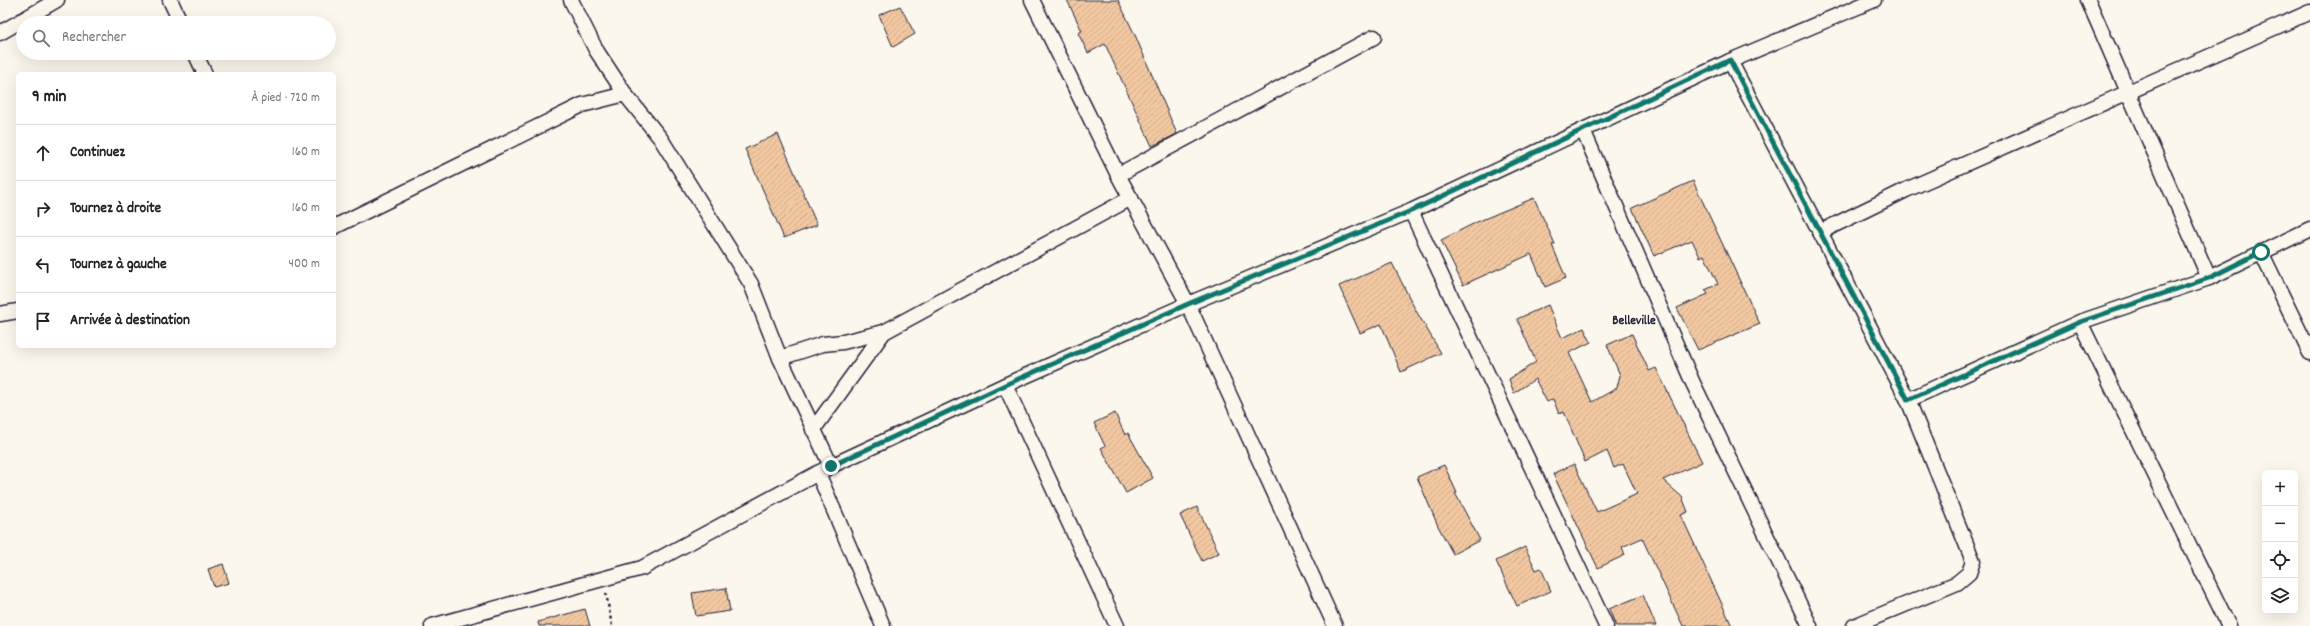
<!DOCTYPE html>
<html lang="fr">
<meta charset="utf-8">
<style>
body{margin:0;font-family:Dekko,sans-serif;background:#f6f6f6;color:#222}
.controls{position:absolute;right:12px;bottom:12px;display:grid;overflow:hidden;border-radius:6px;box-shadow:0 4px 16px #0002}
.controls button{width:36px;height:36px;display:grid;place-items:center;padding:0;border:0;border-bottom:1px solid #e0e0e0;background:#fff;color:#222;font:20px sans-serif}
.stop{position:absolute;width:12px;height:12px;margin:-9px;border:3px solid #0f766e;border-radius:50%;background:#fff}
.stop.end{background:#0f766e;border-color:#fff;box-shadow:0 1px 4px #0008}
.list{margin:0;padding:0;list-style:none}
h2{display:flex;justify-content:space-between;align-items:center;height:52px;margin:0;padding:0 16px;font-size:17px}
h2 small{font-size:13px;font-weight:400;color:#767676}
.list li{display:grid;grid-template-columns:26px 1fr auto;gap:12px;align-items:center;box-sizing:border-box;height:56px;padding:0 16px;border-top:1px solid #e0e0e0}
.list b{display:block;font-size:15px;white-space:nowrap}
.list em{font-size:13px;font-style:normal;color:#767676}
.icon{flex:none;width:22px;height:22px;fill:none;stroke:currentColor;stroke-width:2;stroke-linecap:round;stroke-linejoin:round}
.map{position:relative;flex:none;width:2310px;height:626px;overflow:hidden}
.search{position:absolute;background:#fff;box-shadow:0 4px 16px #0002;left:16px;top:16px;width:320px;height:44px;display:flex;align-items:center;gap:10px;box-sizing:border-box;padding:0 14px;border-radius:22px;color:#767676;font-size:15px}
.panel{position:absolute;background:#fff;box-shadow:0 4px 16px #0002;left:16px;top:72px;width:320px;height:276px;border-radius:6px}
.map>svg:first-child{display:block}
.building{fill:url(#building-hatch);stroke:#22223b}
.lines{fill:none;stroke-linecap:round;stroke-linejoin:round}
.street-casing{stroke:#22223b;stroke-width:17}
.path{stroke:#22223b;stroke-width:2.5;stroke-dasharray:3 3;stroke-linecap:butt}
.street{stroke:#fbf7ec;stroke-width:14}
.route{stroke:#0f766e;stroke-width:5}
.labels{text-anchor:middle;stroke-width:3;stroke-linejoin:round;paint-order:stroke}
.neighbourhood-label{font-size:13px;font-weight:bold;fill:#22223b;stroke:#fbf7ec}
</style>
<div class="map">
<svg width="2310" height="626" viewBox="0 0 2310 626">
<defs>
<pattern id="building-hatch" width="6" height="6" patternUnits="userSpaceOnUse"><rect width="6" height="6" fill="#f2c8a1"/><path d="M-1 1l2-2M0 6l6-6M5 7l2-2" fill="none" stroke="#cfac8c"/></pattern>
</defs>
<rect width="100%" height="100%" fill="#fbf7ec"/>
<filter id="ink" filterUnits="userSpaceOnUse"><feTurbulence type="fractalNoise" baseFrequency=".025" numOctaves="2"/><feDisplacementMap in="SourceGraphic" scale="8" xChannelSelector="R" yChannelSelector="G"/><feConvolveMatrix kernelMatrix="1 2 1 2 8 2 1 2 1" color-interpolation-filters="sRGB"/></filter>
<g filter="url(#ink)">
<!-- building -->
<g class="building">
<path d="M1067 0H1118L1135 35 1177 134 1152 146 1105 44 1088 53 1078 33 1082 31Z"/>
<path d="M900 6 915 34 893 47 879 15Z"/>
<path d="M778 134 817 225 784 238 745 149Z"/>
<path d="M1693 181 1760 324 1698 350 1677 308 1708 294 1705 290 1718 284 1704 255 1700 257 1692 240 1654 256 1632 208Z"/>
<path d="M1534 198 1555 244 1552 245 1566 278 1545 287 1531 254 1463 285 1441 240 1477 222Z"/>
<path d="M1392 263 1415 309 1441 353 1401 372 1381 324 1360 333 1339 286Z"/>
<path d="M1548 305 1562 338 1584 328 1591 342 1569 353 1592 402 1617 388 1620 375 1607 345 1632 334 1649 371 1656 368 1702 462 1663 480 1682 497 1688 512 1681 515 1732 626H1683L1642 538 1622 547 1625 555 1598 568 1553 474 1574 464 1597 512 1637 494 1623 464 1614 468 1607 451 1585 462 1564 412 1559 414 1553 399 1547 402 1535 379 1514 393 1509 379 1536 362 1517 319Z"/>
<path d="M1115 413 1125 435 1128 433 1153 478 1126 493 1101 448 1105 446 1094 423Z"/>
<path d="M1444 465 1457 493H1455L1480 540 1453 554 1438 526 1417 477Z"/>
<path d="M1197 507 1219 553 1202 561 1180 515Z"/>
<path d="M1525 547 1536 570 1541 568 1551 591 1517 606 1496 561Z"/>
<path d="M223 564 229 583 214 587 208 569Z"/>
<path d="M726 588 730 611 696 616 692 593Z"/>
<path d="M1643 595 1656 626H1616L1609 609Z"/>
<path d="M585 609 590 626H539L538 622Z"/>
</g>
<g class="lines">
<defs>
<g id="street">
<path d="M170 0 181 23"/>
<path d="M571 0 596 50 625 94 661 139 751 284 780 358 831 466"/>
<path d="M1032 0 1118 175 1188 304 1335 626"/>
<path d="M2088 0 2209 278"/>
<path d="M0 33 57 0"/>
<path d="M195 53 205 74"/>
<path d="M1730 61 1820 232 1906 190 2310 12"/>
<path d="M1583 130 1692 381 1810 626"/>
<path d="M1118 175 1374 37"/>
<path d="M1411 211 1606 626"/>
<path d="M334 227 582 105 625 94"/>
<path d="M1820 232 1908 400 1973 561 1969 573 1957 583 1854 626"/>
<path d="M2261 252 2310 353"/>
<path d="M0 314 18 311"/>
<path d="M2080 322 2229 626"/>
<path d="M780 358 823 344 843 342 884 332"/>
<path d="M1005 385 1117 626"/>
<path d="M1908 400 2080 322 2209 278 2310 229"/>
<path d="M813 430 884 332 1131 198"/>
<path d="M818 473 883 626"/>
<path d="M432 626 642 568 831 466 1005 385 1188 304 1411 211 1730 61 1874 0"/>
</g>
</defs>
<!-- street casing -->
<use href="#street" class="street-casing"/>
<!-- path -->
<path class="path" d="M606 593 612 626"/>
<!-- street -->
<use href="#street" class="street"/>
</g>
</g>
<g class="lines" filter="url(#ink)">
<!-- route -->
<path class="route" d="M831 466 1005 385 1188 304 1411 211 1730 60 1908 400 2080 322 2209 278 2261 252"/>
</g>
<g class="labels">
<!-- neighbourhood labels -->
<g class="neighbourhood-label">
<text x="1634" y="324">Belleville</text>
</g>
</g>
</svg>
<div class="controls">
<button>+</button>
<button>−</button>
<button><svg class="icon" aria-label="locate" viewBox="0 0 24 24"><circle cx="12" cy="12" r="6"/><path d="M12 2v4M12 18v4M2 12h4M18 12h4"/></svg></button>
<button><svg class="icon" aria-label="layers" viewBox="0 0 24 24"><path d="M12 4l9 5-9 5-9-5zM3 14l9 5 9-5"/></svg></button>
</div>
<div class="stop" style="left:2261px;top:252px"></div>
<div class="stop end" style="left:831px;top:466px"></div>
<div class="search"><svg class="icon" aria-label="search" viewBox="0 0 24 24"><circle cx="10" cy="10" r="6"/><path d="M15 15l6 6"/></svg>Rechercher</div>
<section class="panel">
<h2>9 min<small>À pied · 720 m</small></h2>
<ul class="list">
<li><svg class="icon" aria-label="ahead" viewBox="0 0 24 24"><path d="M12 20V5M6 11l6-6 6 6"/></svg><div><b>Continuez</b></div><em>160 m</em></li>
<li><svg class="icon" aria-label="right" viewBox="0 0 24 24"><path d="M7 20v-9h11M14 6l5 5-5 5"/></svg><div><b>Tournez à droite</b></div><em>160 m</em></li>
<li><svg class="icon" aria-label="left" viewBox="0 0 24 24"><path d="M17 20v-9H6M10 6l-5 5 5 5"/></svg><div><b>Tournez à gauche</b></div><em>400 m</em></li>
<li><svg class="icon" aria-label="arrive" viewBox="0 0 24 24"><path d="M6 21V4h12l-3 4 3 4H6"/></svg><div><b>Arrivée à destination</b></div></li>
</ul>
</section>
</div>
